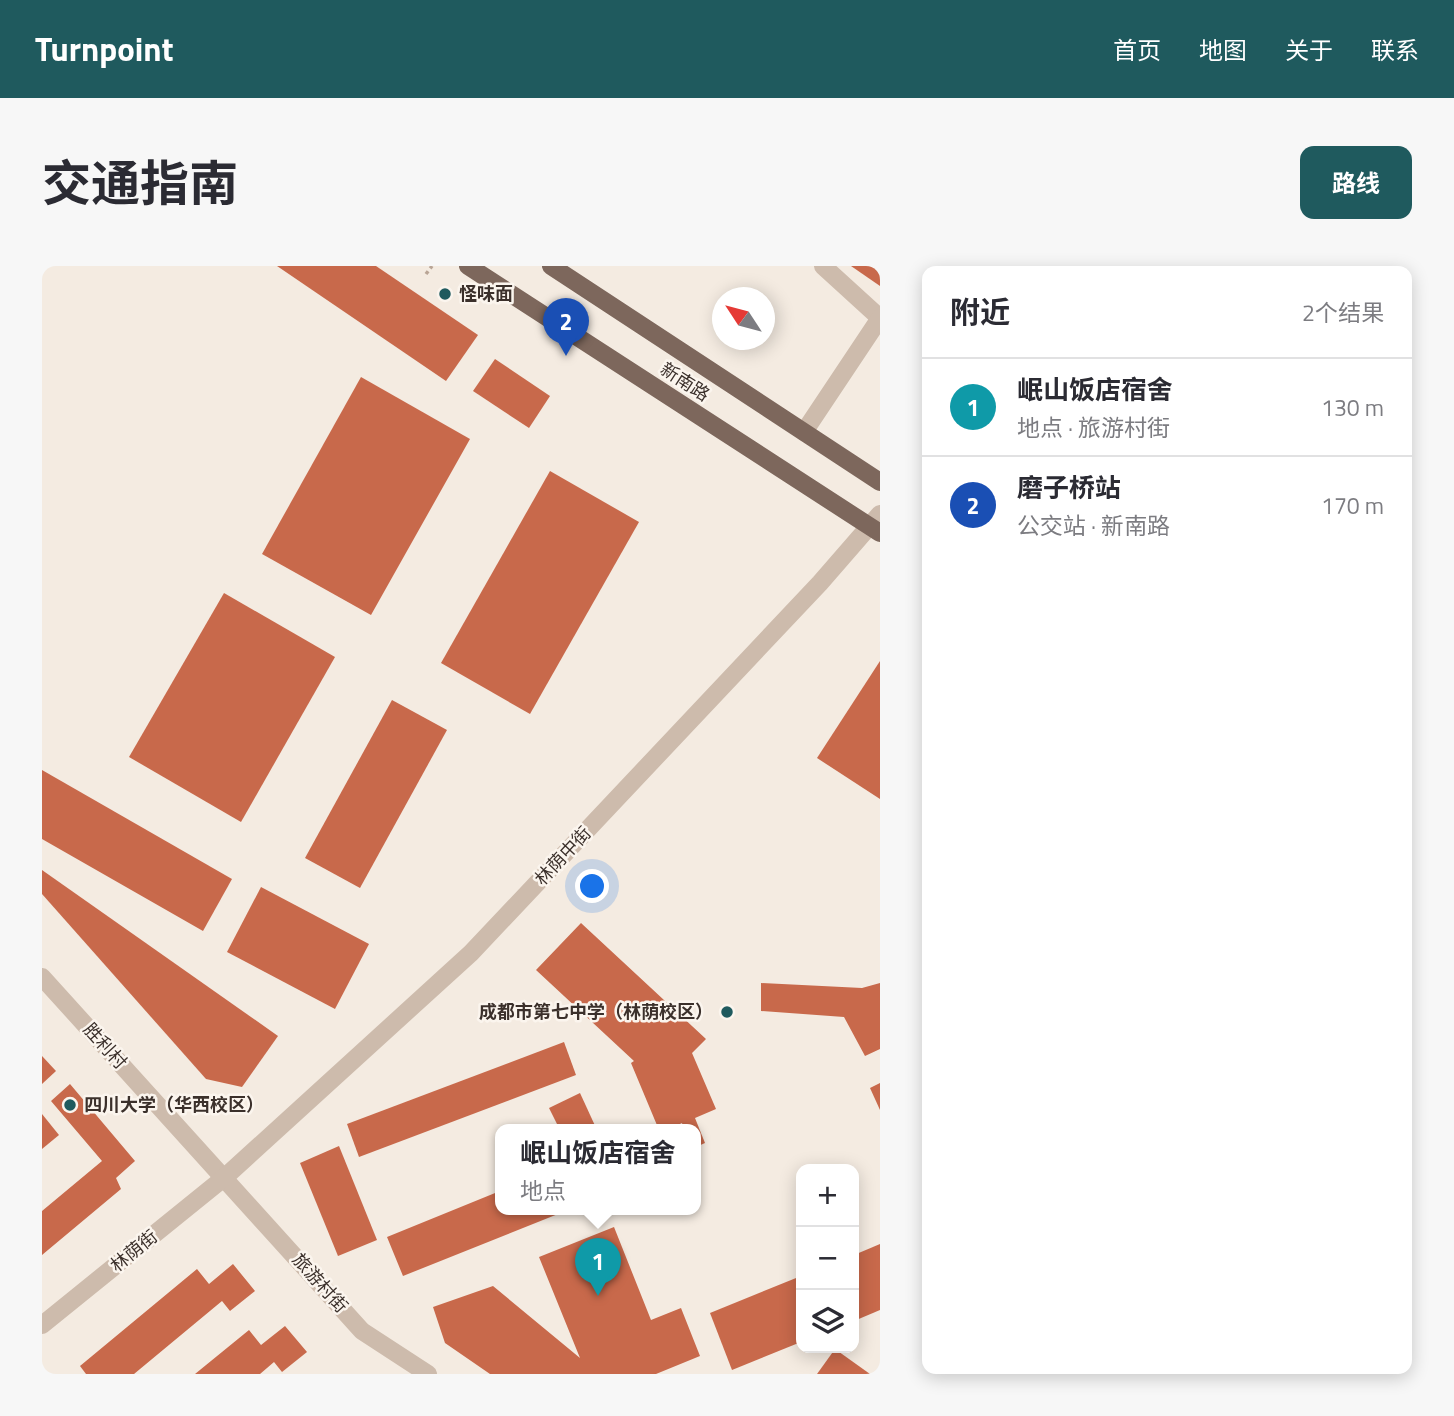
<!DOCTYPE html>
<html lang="zh">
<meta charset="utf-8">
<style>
body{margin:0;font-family:"Titillium Web","Noto Sans SC",sans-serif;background:#f7f7f7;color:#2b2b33}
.controls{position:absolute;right:21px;bottom:21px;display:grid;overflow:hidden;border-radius:14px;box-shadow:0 4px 18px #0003}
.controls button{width:63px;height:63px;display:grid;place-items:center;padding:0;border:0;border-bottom:2px solid #e1e1e2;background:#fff;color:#2b2b33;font:35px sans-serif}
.compass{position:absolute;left:670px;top:21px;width:63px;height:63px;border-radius:50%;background:#fff;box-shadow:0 4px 18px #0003;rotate:306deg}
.you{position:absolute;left:551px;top:621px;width:24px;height:24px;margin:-18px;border:5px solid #fff;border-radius:50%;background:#1a73e8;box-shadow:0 0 0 10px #1a73e833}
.badge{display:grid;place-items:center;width:46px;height:46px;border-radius:50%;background:#1f5a5e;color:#fff;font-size:23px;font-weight:700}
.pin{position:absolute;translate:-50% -58px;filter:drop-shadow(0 2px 4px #0008)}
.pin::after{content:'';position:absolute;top:37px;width:24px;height:21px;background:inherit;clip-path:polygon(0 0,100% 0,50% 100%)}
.popup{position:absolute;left:453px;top:858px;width:206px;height:91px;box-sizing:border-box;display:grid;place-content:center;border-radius:14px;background:#fff;filter:drop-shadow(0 2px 5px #0005);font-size:23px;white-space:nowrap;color:#7c7c81}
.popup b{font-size:26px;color:#2b2b33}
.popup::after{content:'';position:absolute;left:50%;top:100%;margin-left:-14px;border:14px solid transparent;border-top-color:#fff}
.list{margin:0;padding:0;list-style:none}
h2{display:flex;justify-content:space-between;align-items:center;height:91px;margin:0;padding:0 28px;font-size:30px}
h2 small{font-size:23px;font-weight:400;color:#7c7c81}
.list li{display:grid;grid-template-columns:46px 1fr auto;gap:21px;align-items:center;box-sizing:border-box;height:98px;padding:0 28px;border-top:2px solid #e1e1e2}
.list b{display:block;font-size:26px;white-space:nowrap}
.list p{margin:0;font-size:23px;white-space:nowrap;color:#7c7c81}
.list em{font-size:23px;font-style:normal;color:#7c7c81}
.icon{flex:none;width:38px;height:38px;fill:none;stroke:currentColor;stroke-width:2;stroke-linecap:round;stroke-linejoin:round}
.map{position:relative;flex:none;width:838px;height:1108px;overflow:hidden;border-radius:14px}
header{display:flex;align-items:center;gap:42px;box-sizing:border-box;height:98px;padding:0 35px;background:#1f5a5e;color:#fff}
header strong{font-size:33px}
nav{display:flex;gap:38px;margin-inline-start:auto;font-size:24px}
.intro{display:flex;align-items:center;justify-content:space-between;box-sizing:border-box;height:168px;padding:0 42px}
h1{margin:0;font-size:49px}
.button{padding:18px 32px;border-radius:14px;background:#1f5a5e;color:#fff;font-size:24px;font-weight:700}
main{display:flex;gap:42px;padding:0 42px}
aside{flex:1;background:#fff;border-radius:14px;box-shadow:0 4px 18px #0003}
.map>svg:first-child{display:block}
.building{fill:#c8694b}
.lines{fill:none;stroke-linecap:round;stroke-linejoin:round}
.path{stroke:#b9a596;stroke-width:3.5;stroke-dasharray:3.5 3.5;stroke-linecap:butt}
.minor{stroke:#cdbbac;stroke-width:18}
.major{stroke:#7d675c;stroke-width:18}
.poi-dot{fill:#1f5a5e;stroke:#fbf5ee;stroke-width:2.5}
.labels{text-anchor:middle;stroke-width:5;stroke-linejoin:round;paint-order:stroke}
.poi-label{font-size:18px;font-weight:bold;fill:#3b302b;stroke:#fbf5ee;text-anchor:start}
.street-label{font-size:18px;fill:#3b302b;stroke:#fbf5ee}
</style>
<header>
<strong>Turnpoint</strong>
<nav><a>首页</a><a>地图</a><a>关于</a><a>联系</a></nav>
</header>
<div class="intro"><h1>交通指南</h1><a class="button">路线</a></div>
<main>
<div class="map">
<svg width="838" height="1108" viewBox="0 0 838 1108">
<rect width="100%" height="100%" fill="#f4ebe1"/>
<!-- building -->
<g class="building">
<path d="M235 0H334L436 69 404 115Z"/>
<path d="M809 0H838V20Z"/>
<path d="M453 93 508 130 487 162 431 125Z"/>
<path d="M319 111 428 173 329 349 220 288Z"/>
<path d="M508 205 597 256 488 448 399 397Z"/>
<path d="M182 327 293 391 199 556 87 491Z"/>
<path d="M838 395V533L775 492Z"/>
<path d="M350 434 405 464 318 622 263 592Z"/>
<path d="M0 504 190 613 161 665 0 573Z"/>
<path d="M0 604 236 770 200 821 164 813 0 628Z"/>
<path d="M219 621 327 678 293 743 185 686Z"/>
<path d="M539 657 664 773 650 787 674 843 653 852 663 877 654 881V864H642L640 857 625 864H617L589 797 592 795 494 704Z"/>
<path d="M719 717 820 722 838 717V783L823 790 802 751 719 745Z"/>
<path d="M522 776 534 809 317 891 305 858Z"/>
<path d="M0 790 14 805 0 818Z"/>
<path d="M838 817V844L828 822Z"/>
<path d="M28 818 93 895 74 912 79 923 0 989V945L60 895 9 835Z"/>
<path d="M538 827 555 864H518L507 842Z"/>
<path d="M0 848 17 869 0 883Z"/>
<path d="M297 880 335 974 296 990 258 897Z"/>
<path d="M458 925V944H526L361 1010 345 971Z"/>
<path d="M572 961 609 1054 639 1042 658 1090 614 1108H448L403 1077 391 1041 451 1020 538 1092 497 991Z"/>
<path d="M838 978V1044L812 1055V989Z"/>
<path d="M191 998 213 1025 188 1045 180 1035 92 1108H44L38 1100 155 1003 167 1018Z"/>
<path d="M759 1010V1076L690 1104 668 1047Z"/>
<path d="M243 1060 265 1086 240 1106 232 1096 218 1108H153L207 1064 219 1079Z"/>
<path d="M793 1083 828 1108H775Z"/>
</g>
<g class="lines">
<!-- path -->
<path class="path" d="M384 8 390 0"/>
<!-- minor -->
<g class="minor">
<path d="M781 0 838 52"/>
<path d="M762 166 838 52"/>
<path d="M0 711 320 1065 386 1108"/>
<path d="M0 1059 183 911 429 687 778 317 838 248"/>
</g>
<!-- major -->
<g class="major">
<path d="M426 0 838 267"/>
<path d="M509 0 838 216"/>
</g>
</g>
<!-- markers -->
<g class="poi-dot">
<circle cx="403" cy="28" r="7"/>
<circle cx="685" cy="746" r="7"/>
<circle cx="28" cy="839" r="7"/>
</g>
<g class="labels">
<!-- poi labels -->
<g class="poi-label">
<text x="417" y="34">怪味面</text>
<text x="671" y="752" text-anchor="end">成都市第七中学（林荫校区）</text>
<text x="42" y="845">四川大学（华西校区）</text>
</g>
<!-- street labels -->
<g class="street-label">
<text transform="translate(643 116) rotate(33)" y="6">新南路</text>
<text transform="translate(521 590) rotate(-47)" y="6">林荫中街</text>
<text transform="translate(63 780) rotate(48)" y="6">胜利村</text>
<text transform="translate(92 985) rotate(-39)" y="6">林荫街</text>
<text transform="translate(278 1017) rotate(48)" y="6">旅游村街</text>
</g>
</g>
</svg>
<div class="controls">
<button>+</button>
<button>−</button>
<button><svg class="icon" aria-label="layers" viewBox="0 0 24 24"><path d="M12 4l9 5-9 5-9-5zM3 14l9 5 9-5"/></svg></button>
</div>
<svg class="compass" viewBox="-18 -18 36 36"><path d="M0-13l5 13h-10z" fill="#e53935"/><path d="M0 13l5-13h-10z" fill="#7c7c81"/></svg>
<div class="you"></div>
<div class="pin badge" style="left:556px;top:1030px;background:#0f9aa8">1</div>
<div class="popup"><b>岷山饭店宿舍</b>地点</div>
<div class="pin badge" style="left:524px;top:90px;background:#1a4fb4">2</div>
</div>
<aside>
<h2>附近<small>2个结果</small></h2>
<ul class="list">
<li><span class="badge" style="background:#0f9aa8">1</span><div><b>岷山饭店宿舍</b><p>地点 · 旅游村街</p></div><em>130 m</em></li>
<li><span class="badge" style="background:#1a4fb4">2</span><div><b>磨子桥站</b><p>公交站 · 新南路</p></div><em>170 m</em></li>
</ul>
</aside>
</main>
